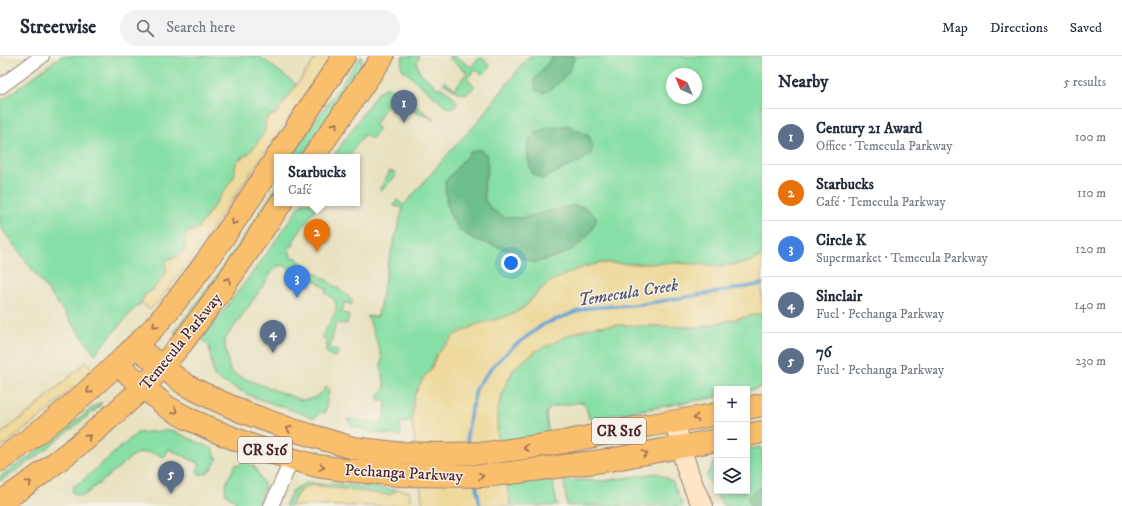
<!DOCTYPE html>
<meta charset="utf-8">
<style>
body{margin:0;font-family:"IM FELL DW Pica",serif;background:#f2f2f3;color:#1f2937}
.controls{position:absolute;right:12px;bottom:12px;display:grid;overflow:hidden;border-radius:0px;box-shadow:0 2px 6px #0003}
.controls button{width:36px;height:36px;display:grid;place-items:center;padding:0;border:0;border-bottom:1px solid #e0e1e3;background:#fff;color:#1f2937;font:20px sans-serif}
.compass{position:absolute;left:666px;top:12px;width:36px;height:36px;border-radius:50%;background:#fff;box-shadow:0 2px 6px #0003;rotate:316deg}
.you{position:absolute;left:511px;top:207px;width:14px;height:14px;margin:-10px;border:3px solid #fff;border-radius:50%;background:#1a73e8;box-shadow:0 0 0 6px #1a73e833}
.badge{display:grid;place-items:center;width:26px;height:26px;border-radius:50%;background:#1a73e8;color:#fff;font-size:13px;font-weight:700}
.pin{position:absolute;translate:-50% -33px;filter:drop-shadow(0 1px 2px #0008)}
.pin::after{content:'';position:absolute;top:21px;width:14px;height:12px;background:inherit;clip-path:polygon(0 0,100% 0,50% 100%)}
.popup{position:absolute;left:274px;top:98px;width:86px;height:52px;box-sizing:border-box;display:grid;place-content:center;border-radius:0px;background:#fff;filter:drop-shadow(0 1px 3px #0005);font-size:13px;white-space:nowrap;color:#747a83}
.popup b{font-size:15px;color:#1f2937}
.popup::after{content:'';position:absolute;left:50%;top:100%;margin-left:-8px;border:8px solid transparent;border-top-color:#fff}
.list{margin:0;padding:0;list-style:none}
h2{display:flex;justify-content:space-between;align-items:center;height:52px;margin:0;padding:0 16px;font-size:17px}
h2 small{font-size:13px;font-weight:400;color:#747a83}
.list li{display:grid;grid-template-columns:26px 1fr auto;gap:12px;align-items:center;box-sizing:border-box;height:56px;padding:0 16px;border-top:1px solid #e0e1e3}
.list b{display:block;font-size:15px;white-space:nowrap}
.list p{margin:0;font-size:13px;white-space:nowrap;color:#747a83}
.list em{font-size:13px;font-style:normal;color:#747a83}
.icon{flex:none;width:22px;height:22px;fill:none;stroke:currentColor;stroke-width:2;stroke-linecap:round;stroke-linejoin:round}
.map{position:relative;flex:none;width:762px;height:450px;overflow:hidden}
header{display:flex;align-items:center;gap:24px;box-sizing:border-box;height:56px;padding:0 20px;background:#fff;border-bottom:1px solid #e0e1e3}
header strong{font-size:19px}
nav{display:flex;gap:22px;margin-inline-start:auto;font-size:14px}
.search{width:280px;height:36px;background:#f2f2f3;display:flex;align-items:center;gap:10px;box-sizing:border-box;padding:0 14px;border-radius:22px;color:#747a83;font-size:15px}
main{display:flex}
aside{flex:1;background:#fff}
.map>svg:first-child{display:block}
.green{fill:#86dfa4;stroke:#687f68;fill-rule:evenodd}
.forest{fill:#6cbe8a;stroke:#5b6e5a}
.sand{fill:#eeda9e;stroke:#9c7c64}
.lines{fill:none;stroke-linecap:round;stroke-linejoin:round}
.stream{stroke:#5ea1d2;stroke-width:3.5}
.minor-casing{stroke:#998076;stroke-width:16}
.secondary-casing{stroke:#998076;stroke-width:22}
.primary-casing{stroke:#998076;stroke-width:24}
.minor{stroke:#fff;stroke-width:14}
.secondary{stroke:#fde5c5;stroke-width:20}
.primary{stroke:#f9bf6d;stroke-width:22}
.oneway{stroke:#996749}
.labels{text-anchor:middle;stroke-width:3;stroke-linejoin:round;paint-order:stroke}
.shield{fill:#f7f3e8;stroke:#7e5f64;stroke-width:1}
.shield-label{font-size:15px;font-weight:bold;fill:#4a1f2b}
.street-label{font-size:16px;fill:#4a1f2b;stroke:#f7f3e8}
.water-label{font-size:17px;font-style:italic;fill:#52536e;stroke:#f7f3e8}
</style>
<header>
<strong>Streetwise</strong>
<div class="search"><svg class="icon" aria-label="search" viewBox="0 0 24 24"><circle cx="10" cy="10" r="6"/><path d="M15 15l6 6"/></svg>Search here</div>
<nav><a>Map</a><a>Directions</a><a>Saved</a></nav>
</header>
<main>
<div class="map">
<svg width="762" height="450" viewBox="0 0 762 450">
<rect width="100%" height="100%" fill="#f7f3e8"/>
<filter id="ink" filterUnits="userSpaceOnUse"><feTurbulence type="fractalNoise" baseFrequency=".025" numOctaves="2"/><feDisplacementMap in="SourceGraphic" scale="8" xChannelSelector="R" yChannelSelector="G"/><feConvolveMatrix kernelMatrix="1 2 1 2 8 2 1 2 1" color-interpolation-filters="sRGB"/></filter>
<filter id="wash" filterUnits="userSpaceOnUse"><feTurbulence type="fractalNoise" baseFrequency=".012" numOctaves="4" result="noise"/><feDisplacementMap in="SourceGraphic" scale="16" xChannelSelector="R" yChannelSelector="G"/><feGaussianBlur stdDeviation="0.9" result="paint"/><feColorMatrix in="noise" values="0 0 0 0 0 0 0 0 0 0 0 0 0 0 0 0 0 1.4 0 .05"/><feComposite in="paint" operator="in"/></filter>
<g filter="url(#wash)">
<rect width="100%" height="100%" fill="#e8e2c1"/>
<!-- green -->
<g class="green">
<path d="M61 0H259L297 29 276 58 270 59 265 76 250 96 247 99 241 101 235 112 236 117 234 121 199 171 195 174 191 175C189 178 186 181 186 184 184 196 182 200 170 202L167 215 164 220 152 235 146 238 139 249 132 255 95 298 0 170V46Z"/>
<path d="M361 0 362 1 361 5 360 17 301 101H292L302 84Z"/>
<path d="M403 0H419C413 14 422 19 433 27L432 28 439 33 440 31 451 39 457 46 454 52H449L445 50 403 14 401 10Z"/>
<path d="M449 0H455L471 11 477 4 481 2 487 6 490 10 484 18 480 17 475 13 467 23 473 28 474 31 468 37H459L443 27 445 25 455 33 467 16 448 1Z"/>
<path d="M529 0H762V200L747 207 721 210 679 207 638 208 600 207 578 213 540 234 524 251 513 258 498 263 437 298 430 315 424 321 414 340 412 365 400 367 401 380 378 377 352 370 348 363 380 367 384 365 386 347 385 345 379 344 377 342 384 334 385 330 381 309 382 301 369 263 367 262 368 260 376 261 378 260 388 207 403 152 394 150 397 144 403 149 405 148 454 91 475 69ZM672 18H696V42H672Z"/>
<path d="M385 32H390L395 34 435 64V65L423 57 421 59 405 49 407 46 395 38 374 69 379 73 372 83 364 79 348 101H333L378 36Z"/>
<path d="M390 115H391L395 117 396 120 382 134 380 133V132Z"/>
<path d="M277 130V137L240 193 177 275 175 276 174 275C211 229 246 180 277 130Z"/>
<path d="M302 147H319L294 184 293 190 289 191 291 202 296 201 299 205 346 238 352 245 351 249 345 246 341 256 349 259 347 267 345 268 336 267 330 291 332 293 338 295 337 300 333 301 326 296 327 285 322 281C325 271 341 256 335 245 333 241 328 239 325 237L327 233 299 213 297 217 285 210 280 209 273 214 263 230 224 285 229 311 231 316 238 320 301 344C312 343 320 341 326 331L329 333 325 357 321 356 314 362 251 340 214 321 209 290 202 283 265 200Z"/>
<path d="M762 257V331L747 335V333H717V341L589 363 586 351 582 346 552 351 547 355 546 360 548 373 553 427 557 450H510V446L499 392 497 375 498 354 503 333 514 312 535 295 571 278 595 270 619 269 700 271Z"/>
<path d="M102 346 99 351 40 398 0 425V420L33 398 96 349Z"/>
<path d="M171 374 213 393 215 398V401L218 402C213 410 209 420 199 418L197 415 200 408 169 393 165 400 163 401C154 396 145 395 135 398L86 438C81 440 76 440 72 436L73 431 83 424 137 377Z"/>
<path d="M762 391V450H723L706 420 717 402V435H747V393Z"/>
<path d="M244 406 254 410 265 430 256 450H234L236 444C234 443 229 441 227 439 221 433 232 415 236 408L238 410 241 407Z"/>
<path d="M657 417 673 426 679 442 684 450H567L564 425 579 424 603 425Z"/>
<path d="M308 426 318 428H335L397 434 393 437 389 439 313 429 299 435 291 450H285L293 434Z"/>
</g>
<!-- forest -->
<g class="forest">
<path d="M553 0H575L570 14 559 27 544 37 536 34 534 24Z"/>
<path d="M568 69 589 80 593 89 591 98 579 106 542 123 532 118C527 102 522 82 542 74 550 71 560 71 568 69Z"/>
<path d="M480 93 486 98 488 111 484 129 485 144 492 154 505 161 521 162 571 150 584 151 591 156 597 162C590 186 567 199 544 204 541 205 536 207 532 206 523 204 516 197 508 194 505 193 502 192 499 191 483 186 467 184 456 169 446 156 446 142 445 126L470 96Z"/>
<path d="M761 431 762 450H750C750 449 748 443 748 443 749 438 757 433 761 431Z"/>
</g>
<!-- sand -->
<g class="sand">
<path d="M317 0H332L197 194 165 237 150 254 141 246 146 238 152 235 164 220 167 215C162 200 172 205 178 200 189 193 183 182 188 177 192 174 196 174 199 171L234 121C236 116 234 111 237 106 241 101 245 101 249 97 255 91 260 83 264 76 267 71 263 63 270 60 272 59 274 59 276 58Z"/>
<path d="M762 200V257L700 271 619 269 595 270 571 278 536 295 514 312 503 334 498 354 497 375 499 392 510 446V450H423L412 365 414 340 424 321 430 315 437 298 455 279 478 268 498 263 513 258 525 251 540 234 550 226 578 213 588 210 600 207 638 208 679 207 721 210 747 207Z"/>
<path d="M86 306 93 313 46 357 0 392V378L31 355Z"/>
<path d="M313 429 389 439 393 437 397 434 409 435 411 450H291C297 438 299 432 313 429Z"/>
</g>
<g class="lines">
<!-- stream -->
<g class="stream">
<path d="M469 391 467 380 470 360 477 330 495 308 514 290 544 268 587 252 643 248 718 236 762 228"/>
<path d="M476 427 480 450"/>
</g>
</g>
</g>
<g filter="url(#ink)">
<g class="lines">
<defs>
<g id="minor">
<path d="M0 31 42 0"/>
<path d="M271 450 292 403"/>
</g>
<path id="secondary" d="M675 366C682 395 688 424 703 450"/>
<g id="primary">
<path d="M277 101 344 0"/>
<path d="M313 101 383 0"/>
<path d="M135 290 186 329 210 341 243 356 293 374 353 392 395 397 444 398 488 397 524 392 564 386 608 377 650 369 697 362 717 358"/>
<path d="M117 308 167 351 187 362 215 375 253 390 292 403 317 410 345 414 400 419 481 420 510 417 609 404 717 384"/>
<path d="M747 352 762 349"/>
<path d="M747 379 762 376"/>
<path d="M0 404C45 374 85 339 124 301 135 290 147 279 158 267 202 215 240 158 277 101"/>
<path d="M0 447 37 421 86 383 144 331 182 287 220 236 281 147"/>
</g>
</defs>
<!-- minor casing -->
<use href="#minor" class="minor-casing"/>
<!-- secondary casing -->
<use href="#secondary" class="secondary-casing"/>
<!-- primary casing -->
<use href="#primary" class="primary-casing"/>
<!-- minor -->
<use href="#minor" class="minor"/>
<!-- secondary -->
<use href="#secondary" class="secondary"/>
<!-- primary -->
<use href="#primary" class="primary"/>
</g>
<!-- one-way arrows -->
<defs><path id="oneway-chevron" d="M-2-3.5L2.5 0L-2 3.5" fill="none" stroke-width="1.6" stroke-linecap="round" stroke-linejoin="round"/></defs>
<g class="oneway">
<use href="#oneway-chevron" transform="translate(335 69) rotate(-55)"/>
<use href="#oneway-chevron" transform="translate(234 166) rotate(124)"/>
<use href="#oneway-chevron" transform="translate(228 224) rotate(-55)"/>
<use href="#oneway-chevron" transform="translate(155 269) rotate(133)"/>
<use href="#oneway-chevron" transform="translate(89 335) rotate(136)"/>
<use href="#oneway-chevron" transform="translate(175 355) rotate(29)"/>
<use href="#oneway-chevron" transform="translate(696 362) rotate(169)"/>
<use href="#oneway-chevron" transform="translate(289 373) rotate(-161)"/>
<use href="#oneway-chevron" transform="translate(88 381) rotate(-40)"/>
<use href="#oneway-chevron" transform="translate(526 392) rotate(171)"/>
<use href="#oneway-chevron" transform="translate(645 398) rotate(-10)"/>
<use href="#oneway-chevron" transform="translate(322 411) rotate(10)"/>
<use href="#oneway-chevron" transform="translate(481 420) rotate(-3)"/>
<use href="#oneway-chevron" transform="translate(29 427) rotate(-35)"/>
</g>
</g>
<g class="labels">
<!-- shield labels -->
<g class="shield">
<rect x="592" y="362" width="54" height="26" rx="3"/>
<rect x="238" y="381" width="54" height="26" rx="3"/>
</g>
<g class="shield-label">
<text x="619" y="380">CR S16</text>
<text x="265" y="399">CR S16</text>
</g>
<!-- street labels -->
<g class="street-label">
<text transform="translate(180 285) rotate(-51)" y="6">Temecula Parkway</text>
<text transform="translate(404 416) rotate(3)" y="6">Pechanga Parkway</text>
</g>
<!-- water labels -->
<g class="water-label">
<text transform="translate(628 236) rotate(-9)" y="6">Temecula Creek</text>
</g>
</g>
</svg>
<div class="controls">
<button>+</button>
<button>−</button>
<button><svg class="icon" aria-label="layers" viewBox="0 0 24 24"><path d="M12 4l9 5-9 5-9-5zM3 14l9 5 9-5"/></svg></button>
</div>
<svg class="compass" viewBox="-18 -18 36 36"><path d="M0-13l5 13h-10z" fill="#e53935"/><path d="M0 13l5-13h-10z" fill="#747a83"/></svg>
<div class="you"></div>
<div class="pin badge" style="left:404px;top:67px;background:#5c6f8a">1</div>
<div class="pin badge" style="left:317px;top:196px;background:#e8710a">2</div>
<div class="popup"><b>Starbucks</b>Café</div>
<div class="pin badge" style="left:297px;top:242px;background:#3f7fe0">3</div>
<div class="pin badge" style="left:273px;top:297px;background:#5c6f8a">4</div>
<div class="pin badge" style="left:171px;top:438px;background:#5c6f8a">5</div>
</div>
<aside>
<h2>Nearby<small>5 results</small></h2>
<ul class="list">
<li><span class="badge" style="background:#5c6f8a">1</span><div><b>Century 21 Award</b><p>Office · Temecula Parkway</p></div><em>100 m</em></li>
<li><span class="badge" style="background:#e8710a">2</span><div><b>Starbucks</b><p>Café · Temecula Parkway</p></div><em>110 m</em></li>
<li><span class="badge" style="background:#3f7fe0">3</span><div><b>Circle K</b><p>Supermarket · Temecula Parkway</p></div><em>120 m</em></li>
<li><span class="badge" style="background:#5c6f8a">4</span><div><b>Sinclair</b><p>Fuel · Pechanga Parkway</p></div><em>140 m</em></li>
<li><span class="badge" style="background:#5c6f8a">5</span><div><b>76</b><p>Fuel · Pechanga Parkway</p></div><em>230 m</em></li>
</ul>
</aside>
</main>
